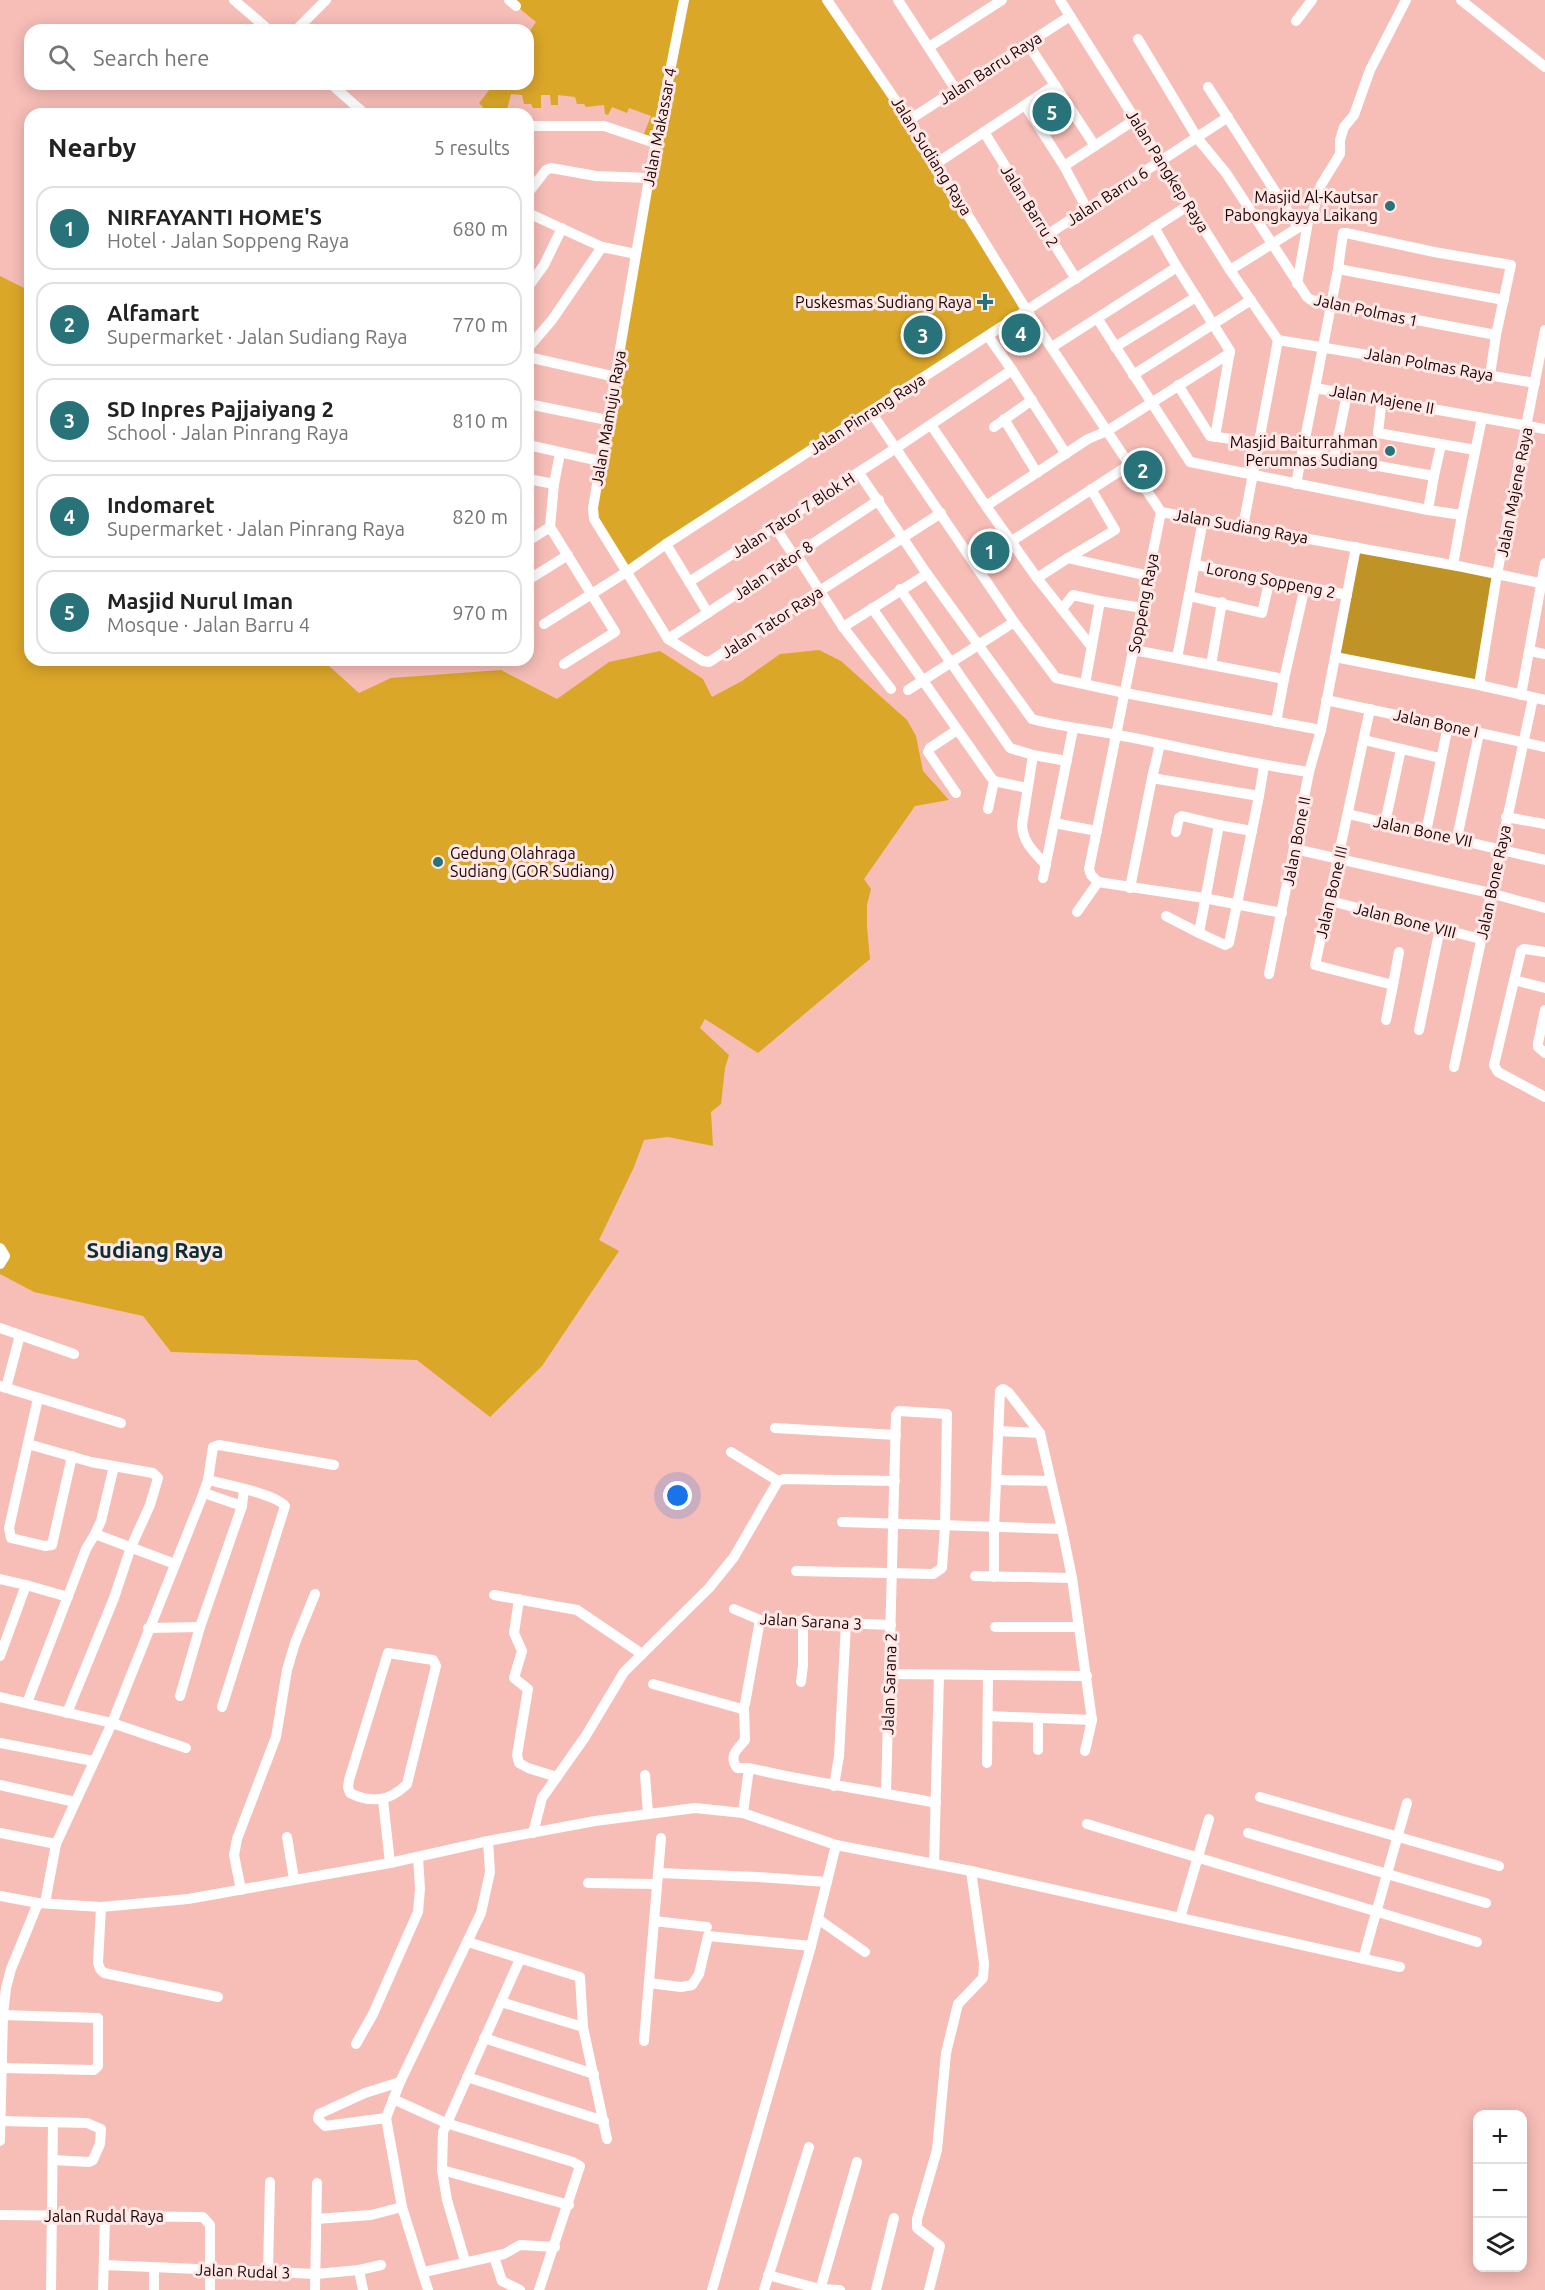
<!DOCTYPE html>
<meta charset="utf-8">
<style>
body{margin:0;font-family:Ubuntu,sans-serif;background:#f2f2f2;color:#222}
.controls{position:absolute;right:18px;bottom:18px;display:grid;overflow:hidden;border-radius:12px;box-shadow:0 3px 15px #0003}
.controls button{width:54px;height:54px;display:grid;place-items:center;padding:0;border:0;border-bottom:2px solid #e0e0e0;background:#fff;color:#222;font:30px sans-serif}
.you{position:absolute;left:678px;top:1496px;width:21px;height:21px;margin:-15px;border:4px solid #fff;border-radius:50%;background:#1a73e8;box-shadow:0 0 0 9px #1a73e833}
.badge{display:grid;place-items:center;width:39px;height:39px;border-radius:50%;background:#287279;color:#fff;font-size:20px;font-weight:700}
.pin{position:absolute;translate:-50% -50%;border:3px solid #fff;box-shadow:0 2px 6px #0006}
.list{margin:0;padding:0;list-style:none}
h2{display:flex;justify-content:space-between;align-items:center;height:78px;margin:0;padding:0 24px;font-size:26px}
h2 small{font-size:20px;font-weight:400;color:#767676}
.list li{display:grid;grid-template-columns:39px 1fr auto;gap:18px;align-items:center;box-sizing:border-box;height:84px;margin:0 12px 12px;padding:0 12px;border:2px solid #e0e0e0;border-radius:18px}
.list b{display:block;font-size:22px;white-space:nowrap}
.list p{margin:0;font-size:20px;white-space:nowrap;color:#767676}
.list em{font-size:20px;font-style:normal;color:#767676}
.icon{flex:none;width:33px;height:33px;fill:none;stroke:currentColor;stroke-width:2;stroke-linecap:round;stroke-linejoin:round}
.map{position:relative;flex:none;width:1545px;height:2290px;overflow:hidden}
.search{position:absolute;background:#fff;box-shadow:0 3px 15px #0003;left:24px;top:24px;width:510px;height:66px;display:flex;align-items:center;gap:15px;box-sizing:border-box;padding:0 21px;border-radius:18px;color:#767676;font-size:22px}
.panel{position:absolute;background:#fff;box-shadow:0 3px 15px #0003;left:24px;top:108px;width:510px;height:558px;border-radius:18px}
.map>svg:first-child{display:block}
.green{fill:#dba729}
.forest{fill:#c09327}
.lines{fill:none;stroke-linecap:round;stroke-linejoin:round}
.minor{stroke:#fff;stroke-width:10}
.poi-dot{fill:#287279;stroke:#ffe8e6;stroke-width:2}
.labels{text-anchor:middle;stroke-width:6;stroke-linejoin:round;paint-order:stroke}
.street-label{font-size:16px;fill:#1b0404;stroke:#ffe8e6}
.poi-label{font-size:16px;fill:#1b0404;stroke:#ffe8e6;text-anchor:end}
.district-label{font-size:22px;font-weight:bold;fill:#0c2f33;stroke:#ffe8e6}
</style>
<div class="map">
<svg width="1545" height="2290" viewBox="0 0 1545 2290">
<rect width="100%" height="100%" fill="#f7bdb7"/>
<!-- green -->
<g class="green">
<path d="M509 0H827L1027 311 628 571 594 519 655 144 643 136 651 116 629 108 627 113 612 107 608 115 605 114 604 105 586 107 584 104H577L575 97 558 95V105H551L550 95H541V108H533L531 104H524L522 95 511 94 506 114H478L483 107 479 103 494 84H528V34L536 22Z"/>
<path d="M0 276 30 291V660H326L328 665 359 693 391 678 501 670 557 699 609 662 660 651 703 679 712 697 742 681 780 654 819 650 841 661 907 720 916 736 923 771 949 800 915 806 864 879 871 889 867 905V927L870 959 758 1053 705 1019 700 1028 729 1055 725 1068 721 1104 711 1112 713 1146 668 1137 644 1140 634 1167 599 1240 619 1251 542 1366 490 1417 417 1360 171 1352 143 1316 34 1292 0 1274Z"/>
</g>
<!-- forest -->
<path class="forest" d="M1356 547 1497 574 1479 685 1335 657Z"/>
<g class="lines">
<!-- minor -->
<g class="minor">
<path d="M234 0 269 30"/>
<path d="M509 0 516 6"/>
<path d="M684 0 649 178 593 508 594 519 668 639 703 661 709 662 941 513"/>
<path d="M827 0 909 120 1027 311 1161 512 1463 567 1545 584"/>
<path d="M898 0 956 90"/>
<path d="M1060 0 1230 270 1278 340"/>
<path d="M1461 0 1545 67"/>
<path d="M1296 21 1312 0"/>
<path d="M296 30 326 0"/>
<path d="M1138 39 1198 139 1226 173 1307 297 1311 300 1496 335"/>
<path d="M1028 44 1095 146"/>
<path d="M929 47 1002 0"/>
<path d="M331 84 365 114"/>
<path d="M1208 87 1298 227"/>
<path d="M1025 105 1064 166 1087 209"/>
<path d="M909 120 1070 16"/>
<path d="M528 126H604L655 143"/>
<path d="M984 132 1076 279"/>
<path d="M937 163 1055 85"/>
<path d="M1064 166 1136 119"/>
<path d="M528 193 546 170 551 168 596 176 649 178"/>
<path d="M528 213 602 247 552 320 528 348"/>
<path d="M1154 227 1177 267 1230 351 1215 437"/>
<path d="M1047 235 1228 117"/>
<path d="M602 247 636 254"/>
<path d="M1338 269 1343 233H1346L1434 252 1511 265 1496 335 1490 375"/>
<path d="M1230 270 1304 224"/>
<path d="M1297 284 1308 222 1311 218 1321 185 1340 154V140L1344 127 1354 115 1370 70 1406 0"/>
<path d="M528 287 544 265 562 228"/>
<path d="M1097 318 1190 462 1428 510 1462 515 1453 565"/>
<path d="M988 336 1012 370"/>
<path d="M1278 340 1535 383"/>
<path d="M1052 347 1177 267"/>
<path d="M1115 347 1196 297"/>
<path d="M528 357 616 377"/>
<path d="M1133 375 1251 300"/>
<path d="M1178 385 1210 436 1260 443"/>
<path d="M1315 388 1338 269 1504 300"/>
<path d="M1382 398 1378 433 1475 450"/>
<path d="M528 404 607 420"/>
<path d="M871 412 1014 622 1056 678 1125 693 1321 730"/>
<path d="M1004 419 1037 473"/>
<path d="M931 425 986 506 1088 439 1107 431 1230 353"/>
<path d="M994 427 1032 400"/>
<path d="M528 445 600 461"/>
<path d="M1304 451 1334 458 1347 394"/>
<path d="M560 453 554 484 550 527 615 632 564 664"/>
<path d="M1334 458 1434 476 1441 445"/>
<path d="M859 473 927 574 1032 719C1061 727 1089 729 1118 735 1182 747 1245 763 1309 772"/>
<path d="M528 479 554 484"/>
<path d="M1296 484 1315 388 1545 429"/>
<path d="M986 506 1037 578 1068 558 1149 576"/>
<path d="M1428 510 1434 476"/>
<path d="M1161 512 1089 869 1091 875 1098 882 1204 898 1282 913"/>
<path d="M1462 515 1482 418"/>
<path d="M775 527 794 556"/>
<path d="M1243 527 1278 340"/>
<path d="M528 541 550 527"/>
<path d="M666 544 708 613"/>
<path d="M796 554 843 627 891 689"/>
<path d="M1068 558 1115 530 1091 489"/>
<path d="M975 565 1129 465"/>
<path d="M1196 565 1347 595"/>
<path d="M1037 578 1091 646"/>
<path d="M528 580 568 555"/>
<path d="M689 582 896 448 1012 370 1066 454"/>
<path d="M900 589 1010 748 1033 755 1067 761"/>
<path d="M1189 596 1262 613 1270 578"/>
<path d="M872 608 990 776 994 781 1027 788"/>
<path d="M1062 609 1073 595 1100 601"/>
<path d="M544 624 628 571 666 544 1189 205"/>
<path d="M843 627 927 574"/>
<path d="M668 639 879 500"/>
<path d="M1134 650 1284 679 1305 586"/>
<path d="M1530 651 1545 654"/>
<path d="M1335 657 1479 685 1545 700"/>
<path d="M1177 658 1203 520"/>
<path d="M1211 665 1222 602"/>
<path d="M1085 684 1100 601 1142 608"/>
<path d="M1479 685 1497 574 1545 330"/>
<path d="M908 690 1014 622"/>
<path d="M1521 695 1545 563"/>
<path d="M1326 700 1545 747"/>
<path d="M1370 709 1315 965 1393 985 1399 952"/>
<path d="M1276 722 1284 679"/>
<path d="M1364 740 1440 758"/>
<path d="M1033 755 1022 825C1023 843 1034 852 1046 865"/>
<path d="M1152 778 1160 744"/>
<path d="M956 793 928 752 930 748 957 730"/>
<path d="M988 809 994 781"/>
<path d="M1348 814 1545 860"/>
<path d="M1506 817 1545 824"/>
<path d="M1054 823 1097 831"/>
<path d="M1385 823 1401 749"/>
<path d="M1176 832 1179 818 1182 816 1220 825"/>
<path d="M1426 832 1448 726"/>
<path d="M1457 838 1479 733"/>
<path d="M1295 849 1490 893 1545 908"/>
<path d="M1043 878 1073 729"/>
<path d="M1130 888 1152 778 1259 796 1264 766"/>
<path d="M1330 901 1481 939"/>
<path d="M1077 912 1098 882"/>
<path d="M1166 916 1199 933 1219 825 1252 831"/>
<path d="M1199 933 1225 945 1229 943 1259 796"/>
<path d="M1545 952 1524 949 1521 951 1494 1065 1498 1072 1545 1097"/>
<path d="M1269 974 1309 772 1321 730 1356 547"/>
<path d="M1514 980 1545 988"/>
<path d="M1545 1010 1538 1043V1047L1545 1053"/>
<path d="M1386 1020 1393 985"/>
<path d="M1419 1030 1440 928"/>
<path d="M1454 1067 1533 698"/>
<path d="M0 1248 5 1256 0 1264"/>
<path d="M0 1328 74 1354"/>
<path d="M0 1386 121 1423"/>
<path d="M6 1388 20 1335"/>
<path d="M38 1398 9 1528 11 1538 45 1546 52 1545 72 1456"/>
<path d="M775 1428 896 1435"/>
<path d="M998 1431 1040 1433"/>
<path d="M28 1444 91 1462 153 1473 158 1478 150 1505 131 1547 114 1598 67 1713"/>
<path d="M731 1452 778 1481"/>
<path d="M208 1480C224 1484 276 1494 285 1506L222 1707"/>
<path d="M997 1480 1050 1481"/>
<path d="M204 1493 242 1506"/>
<path d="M842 1522 1062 1529"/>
<path d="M95 1534 175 1564"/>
<path d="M796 1571 933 1574 942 1568 945 1526 947 1414 899 1411 896 1415 886 1793"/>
<path d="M975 1576 1072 1578"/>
<path d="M994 1577V1528L1000 1391 1003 1389 1009 1393 1040 1433 1062 1529 1072 1578 1092 1720 1085 1751"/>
<path d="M0 1579 26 1585 0 1656"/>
<path d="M26 1585 68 1597"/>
<path d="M494 1595 577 1610 642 1654"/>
<path d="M519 1599 514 1633 522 1651 514 1678 528 1689 517 1755 519 1763 528 1768 557 1777"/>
<path d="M734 1609 760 1620 891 1625"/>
<path d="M995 1627H1079"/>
<path d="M148 1628 200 1627"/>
<path d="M388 1653 433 1660 436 1666 407 1784C390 1801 372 1804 350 1793L348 1787 349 1780Z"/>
<path d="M889 1674 1087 1676"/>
<path d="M801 1682 803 1665V1621"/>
<path d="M653 1684 742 1709 745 1704 760 1620"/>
<path d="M180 1696 200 1627 242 1506 244 1489"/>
<path d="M0 1697 112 1723 186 1748"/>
<path d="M27 1703 86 1549 95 1534 101 1521 114 1466"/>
<path d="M744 1707 745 1740C738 1749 728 1755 737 1768H749"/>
<path d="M988 1716 1092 1720"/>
<path d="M1038 1718V1750"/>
<path d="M0 1743 93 1761"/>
<path d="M987 1763 988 1675"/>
<path d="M645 1775 648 1813"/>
<path d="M0 1785 75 1802"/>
<path d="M834 1786 839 1756 846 1623"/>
<path d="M1260 1797 1499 1866"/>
<path d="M383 1800 390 1863"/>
<path d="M743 1813 749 1768C811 1783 873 1790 936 1803"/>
<path d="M1087 1824 1477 1942"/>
<path d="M0 1833 56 1844"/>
<path d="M533 1833 542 1798 585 1737 624 1672 709 1588 734 1557 778 1481 784 1479 895 1481"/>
<path d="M1248 1833 1486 1903"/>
<path d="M287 1837 294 1879"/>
<path d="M934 1863 939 1676"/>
<path d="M971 1871 1400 1967"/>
<path d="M658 1873 758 1877 827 1882"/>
<path d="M588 1883 657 1884"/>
<path d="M241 1890 234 1855 237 1839 276 1737 287 1670 295 1643 315 1594"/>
<path d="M0 1896 38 1903 101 1907 188 1899 390 1863 488 1841 595 1821 695 1808 743 1813 836 1845 971 1871 984 1963 983 1978 958 2004 946 2053 937 2150 917 2219V2228L940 2246 929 2290"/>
<path d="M45 1903 56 1844 112 1723 202 1497 208 1480 213 1447 219 1445 334 1465"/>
<path d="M101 1907 98 1963 100 1969 104 1973 218 1997"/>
<path d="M1180 1918 1209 1819"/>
<path d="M818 1919 865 1952"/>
<path d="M654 1921 707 1927"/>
<path d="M468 1942 580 1977 583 2027 607 2139"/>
<path d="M1363 1959 1407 1803"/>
<path d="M649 1983 681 1987 692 1985 699 1974 708 1936 811 1946"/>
<path d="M501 2002 583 2027"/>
<path d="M484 2038 594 2074"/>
<path d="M644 2041 661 1838"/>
<path d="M356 2044 373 2014 418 1912 420 1889 418 1857"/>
<path d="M2 2068 94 2070 98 2066V2018L3 2015"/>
<path d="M467 2077 604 2121"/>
<path d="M393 2099 446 2123 573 2162 580 2166 539 2290"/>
<path d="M386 2118 325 2126 318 2119 319 2114 365 2093 400 2082"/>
<path d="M1 2121 87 2123 101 2129 100 2144 93 2160 89 2162 53 2160"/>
<path d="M0 2141 3 2015 6 1988 11 1969 38 1903"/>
<path d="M442 2170 569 2205"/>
<path d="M0 2215 203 2217 210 2225V2290"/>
<path d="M316 2219 371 2215 402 2207"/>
<path d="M494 2257 502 2281 520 2290"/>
<path d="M465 2261 447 2200 442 2170 443 2132 520 1959"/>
<path d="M104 2265 316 2274 359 2270 381 2265"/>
<path d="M359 2270 363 2290"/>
<path d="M268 2272 270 2182"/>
<path d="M424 2272 504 2254 520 2245 555 2247"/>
<path d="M768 2275 820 2289 840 2290"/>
<path d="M51 2290 53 2122"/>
<path d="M103 2290 105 2216"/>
<path d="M154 2290V2268"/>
<path d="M315 2290 317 2183"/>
<path d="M428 2290 402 2207 386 2118 400 2082 481 1913 490 1872 488 1841"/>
<path d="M712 2290 811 1946 836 1845"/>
<path d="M764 2290 809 2147"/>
<path d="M820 2290 857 2162"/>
<path d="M876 2290 894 2218"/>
</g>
</g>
<!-- markers -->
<g class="poi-dot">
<circle cx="1390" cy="206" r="6"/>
<path d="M982 293h6v6h6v6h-6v6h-6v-6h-6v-6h6z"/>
<circle cx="1390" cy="451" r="6"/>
<circle cx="438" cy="862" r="6"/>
</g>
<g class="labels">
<!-- street labels -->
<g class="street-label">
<text transform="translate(990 68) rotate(-33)" y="6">Jalan Barru Raya</text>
<text transform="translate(659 127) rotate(-79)" y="6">Jalan Makassar 4</text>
<text transform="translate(932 156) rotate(58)" y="6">Jalan Sudiang Raya</text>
<text transform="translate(1168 171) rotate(58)" y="6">Jalan Pangkep Raya</text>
<text transform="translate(1107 196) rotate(-33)" y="6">Jalan Barru 6</text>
<text transform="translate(1030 206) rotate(58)" y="6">Jalan Barru 2</text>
<text transform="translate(1366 310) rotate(12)" y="6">Jalan Polmas 1</text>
<text transform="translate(1429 364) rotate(10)" y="6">Jalan Polmas Raya</text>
<text transform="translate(1382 399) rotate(10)" y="6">Jalan Majene II</text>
<text transform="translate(867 414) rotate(-33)" y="6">Jalan Pinrang Raya</text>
<text transform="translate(608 418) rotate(-80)" y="6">Jalan Mamuju Raya</text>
<text transform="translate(1514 492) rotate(-79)" y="6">Jalan Majene Raya</text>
<text transform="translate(793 515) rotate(-33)" y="6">Jalan Tator 7 Blok H</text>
<text transform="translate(1241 526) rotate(10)" y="6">Jalan Sudiang Raya</text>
<text transform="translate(773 570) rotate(-34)" y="6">Jalan Tator 8</text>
<text transform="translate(1271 580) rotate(11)" y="6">Lorong Soppeng 2</text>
<text transform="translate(1143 603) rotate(-79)" y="6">Soppeng Raya</text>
<text transform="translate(772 622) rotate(-33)" y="6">Jalan Tator Raya</text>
<text transform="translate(1436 723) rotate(12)" y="6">Jalan Bone I</text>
<text transform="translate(1423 831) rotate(12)" y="6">Jalan Bone VII</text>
<text transform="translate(1296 841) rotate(-79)" y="6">Jalan Bone II</text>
<text transform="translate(1493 882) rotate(-78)" y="6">Jalan Bone Raya</text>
<text transform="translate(1331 892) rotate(-77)" y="6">Jalan Bone III</text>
<text transform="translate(1405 920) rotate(14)" y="6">Jalan Bone VIII</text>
<text transform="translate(811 1621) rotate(3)" y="6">Jalan Sarana 3</text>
<text transform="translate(889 1684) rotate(-88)" y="6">Jalan Sarana 2</text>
<text x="104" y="2222">Jalan Rudal Raya</text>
<text transform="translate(243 2271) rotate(2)" y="6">Jalan Rudal 3</text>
</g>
<!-- poi labels -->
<g class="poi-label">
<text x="1378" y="203">Masjid Al-Kautsar<tspan x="1378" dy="18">Pabongkayya Laikang</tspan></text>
<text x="972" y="308">Puskesmas Sudiang Raya</text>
<text x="1378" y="448">Masjid Baiturrahman<tspan x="1378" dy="18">Perumnas Sudiang</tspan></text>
<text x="450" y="859" text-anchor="start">Gedung Olahraga<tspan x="450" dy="18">Sudiang (GOR Sudiang)</tspan></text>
</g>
<!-- district labels -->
<g class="district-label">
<text x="155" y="1258">Sudiang Raya</text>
</g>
</g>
</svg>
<div class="controls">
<button>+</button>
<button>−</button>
<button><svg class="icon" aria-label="layers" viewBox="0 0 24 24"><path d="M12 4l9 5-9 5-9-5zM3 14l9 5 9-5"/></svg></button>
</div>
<div class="you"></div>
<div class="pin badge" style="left:990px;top:551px">1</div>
<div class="pin badge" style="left:1143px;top:470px">2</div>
<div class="pin badge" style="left:923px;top:335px">3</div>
<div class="pin badge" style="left:1021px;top:333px">4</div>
<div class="pin badge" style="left:1052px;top:112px">5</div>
<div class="search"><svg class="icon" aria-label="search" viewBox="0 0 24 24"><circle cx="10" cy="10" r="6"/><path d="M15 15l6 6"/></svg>Search here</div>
<section class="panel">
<h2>Nearby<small>5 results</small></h2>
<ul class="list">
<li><span class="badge">1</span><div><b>NIRFAYANTI HOME'S</b><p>Hotel · Jalan Soppeng Raya</p></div><em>680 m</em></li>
<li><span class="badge">2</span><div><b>Alfamart</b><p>Supermarket · Jalan Sudiang Raya</p></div><em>770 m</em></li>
<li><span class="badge">3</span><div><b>SD Inpres Pajjaiyang 2</b><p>School · Jalan Pinrang Raya</p></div><em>810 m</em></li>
<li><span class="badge">4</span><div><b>Indomaret</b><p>Supermarket · Jalan Pinrang Raya</p></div><em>820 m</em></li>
<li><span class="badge">5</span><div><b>Masjid Nurul Iman</b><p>Mosque · Jalan Barru 4</p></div><em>970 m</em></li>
</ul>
</section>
</div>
